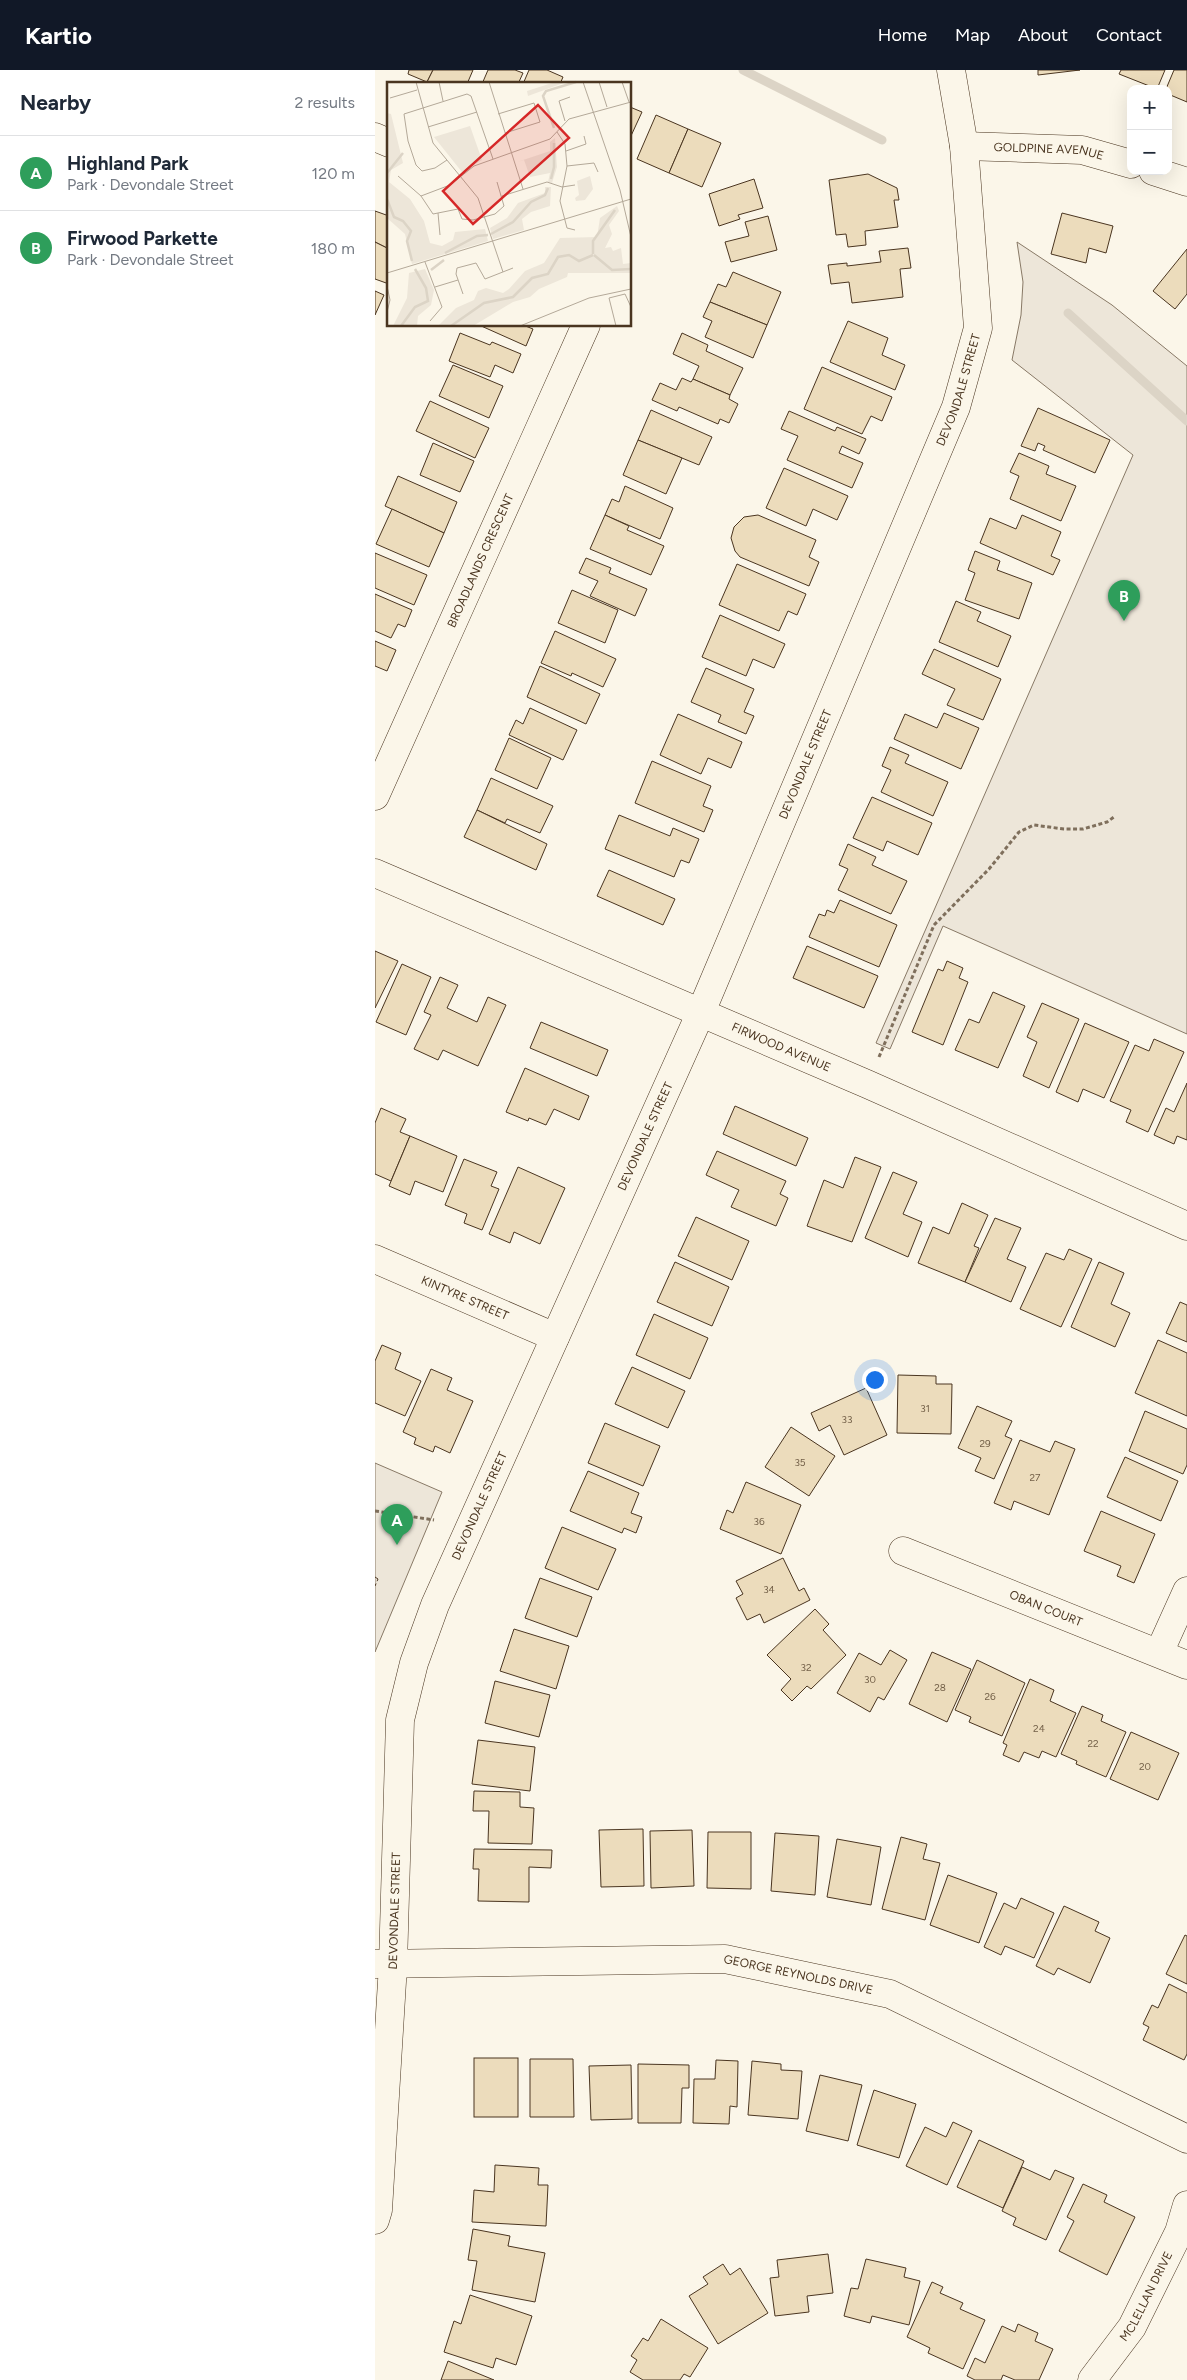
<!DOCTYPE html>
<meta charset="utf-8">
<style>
body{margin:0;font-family:Figtree,sans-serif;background:#f6f6f7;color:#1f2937}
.controls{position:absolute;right:15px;top:15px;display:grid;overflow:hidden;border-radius:10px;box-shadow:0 5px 20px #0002}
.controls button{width:45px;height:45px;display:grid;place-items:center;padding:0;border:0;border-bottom:1px solid #e0e1e3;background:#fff;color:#1f2937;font:25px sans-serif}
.you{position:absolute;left:499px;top:1309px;width:18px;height:18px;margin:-12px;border:4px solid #fff;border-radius:50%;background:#1a73e8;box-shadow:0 0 0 8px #1a73e833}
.badge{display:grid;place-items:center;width:32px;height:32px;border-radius:50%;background:#111827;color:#fff;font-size:16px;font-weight:700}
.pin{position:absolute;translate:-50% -41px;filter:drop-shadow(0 1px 2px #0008)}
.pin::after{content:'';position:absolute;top:26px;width:18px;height:15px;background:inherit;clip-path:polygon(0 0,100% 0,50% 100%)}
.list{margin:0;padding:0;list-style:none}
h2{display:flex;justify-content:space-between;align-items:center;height:65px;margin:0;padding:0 20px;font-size:21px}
h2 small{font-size:16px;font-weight:400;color:#747a83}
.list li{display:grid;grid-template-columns:32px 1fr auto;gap:15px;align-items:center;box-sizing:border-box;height:75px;padding:0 20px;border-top:1px solid #e0e1e3}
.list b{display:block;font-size:19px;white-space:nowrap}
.list p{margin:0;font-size:16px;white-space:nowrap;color:#747a83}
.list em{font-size:16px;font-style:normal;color:#747a83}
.map{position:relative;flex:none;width:812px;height:2310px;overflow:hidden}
header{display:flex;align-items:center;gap:30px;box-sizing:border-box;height:70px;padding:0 25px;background:#111827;color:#fff}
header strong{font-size:24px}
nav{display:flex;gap:28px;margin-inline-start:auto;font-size:18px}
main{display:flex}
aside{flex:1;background:#fff}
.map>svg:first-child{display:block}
.green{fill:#ede6d9;stroke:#887966}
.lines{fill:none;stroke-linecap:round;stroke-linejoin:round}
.stream{stroke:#dcd4c6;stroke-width:9}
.building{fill:#ecdcbc;stroke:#4a3520}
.minor-casing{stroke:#4a3520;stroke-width:29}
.path{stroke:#7f6f5c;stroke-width:3;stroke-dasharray:4 2.5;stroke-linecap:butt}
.minor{stroke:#fbf6e9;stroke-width:28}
.fence{stroke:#4a3520;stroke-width:1;stroke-dasharray:6 2.5;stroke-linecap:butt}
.labels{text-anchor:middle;stroke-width:4;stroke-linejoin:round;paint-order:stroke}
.number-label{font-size:10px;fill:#725f47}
.street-label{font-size:12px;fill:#4a3520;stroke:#fbf6e9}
.inset-river{fill:none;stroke:#dcd4c6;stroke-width:2.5}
.inset-road{fill:none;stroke:#b4a999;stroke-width:1}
.view{fill:#d62828;fill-opacity:0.15;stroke:#d62828;stroke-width:2.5}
.inset-edge{fill:none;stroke:#4a3520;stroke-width:2.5}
</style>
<header>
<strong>Kartio</strong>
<nav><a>Home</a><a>Map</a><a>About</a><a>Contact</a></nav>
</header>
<main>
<aside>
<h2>Nearby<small>2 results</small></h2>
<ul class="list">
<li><span class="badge" style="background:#2e9e5b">A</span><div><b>Highland Park</b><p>Park · Devondale Street</p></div><em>120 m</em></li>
<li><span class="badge" style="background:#2e9e5b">B</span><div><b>Firwood Parkette</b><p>Park · Devondale Street</p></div><em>180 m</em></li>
</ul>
</aside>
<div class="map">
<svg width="812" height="2310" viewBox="0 0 812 2310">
<rect width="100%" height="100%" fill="#fbf6e9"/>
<!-- green -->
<g class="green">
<path d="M642 172 737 235 812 296V964L568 856 515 979 501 973 758 385 637 290 646 245 648 212Z"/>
<path d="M0 1393 67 1422 0 1582Z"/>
</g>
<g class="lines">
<!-- stream -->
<g class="stream">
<path d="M368 0 507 70"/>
<path d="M693 243 812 351"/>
</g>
</g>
<!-- building -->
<g class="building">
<path d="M34 0H58L52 12 33 4Z"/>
<path d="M58 0H98L92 14H55L52 12Z"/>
<path d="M113 0H140L148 3 143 14H107Z"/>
<path d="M154 0H172L188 7 185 14H148Z"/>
<path d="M663 0H705L663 5Z"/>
<path d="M746 0H790L782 19 744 4Z"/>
<path d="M799 0H812V32L793 24V19H791Z"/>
<path d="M255 37 267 42 255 68Z"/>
<path d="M281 45 313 59 294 103 262 89Z"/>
<path d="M313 59 346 73 327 117 294 103Z"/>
<path d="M493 104 522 118 524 130H519L523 157 490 161 491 175 473 177 471 164 461 165 454 110Z"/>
<path d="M379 109 388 138 363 145 365 149 344 156 334 124Z"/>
<path d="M0 141 14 146V179L0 172Z"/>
<path d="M687 143 738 156 731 183 714 178 711 193 676 184Z"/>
<path d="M393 146 402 180 356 192 350 172 374 166 370 152Z"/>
<path d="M0 172 14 179V214L0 209Z"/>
<path d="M533 178 536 198 525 199 528 227 477 233 474 212 456 214 453 195 472 193V196L506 192 504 181Z"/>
<path d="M812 179V224L800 239 778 221Z"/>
<path d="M358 202 406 222 392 255 335 232 343 214 351 217Z"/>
<path d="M0 221 9 225 0 245Z"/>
<path d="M335 232 392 255 378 288 330 267 337 251 328 247Z"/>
<path d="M473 251 513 268 507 285 530 295 520 320 455 292Z"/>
<path d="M104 255H148L158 259 151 276Z"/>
<path d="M85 263 115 275 117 272 146 284 138 303 120 295 115 307 74 291Z"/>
<path d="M307 263 333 275 331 281 368 298 355 325 318 309 324 296 298 284Z"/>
<path d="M78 295 128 316 114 348 64 326Z"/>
<path d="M447 297 517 327 507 351 496 346 487 364 429 339Z"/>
<path d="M307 308 316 312 318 309 355 325 354 329 363 334 354 353 345 349 343 354 304 337 302 341 277 330 285 313 301 320Z"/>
<path d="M55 331 114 358 100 388 41 361Z"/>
<path d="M663 338 735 370 720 403 668 380 670 376 663 373 660 381 646 376Z"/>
<path d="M276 340 337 367 324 395 263 370Z"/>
<path d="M414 341 460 361 462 357 491 369 484 384 467 376 464 383 488 393 477 418 412 390 423 366 406 359Z"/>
<path d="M263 370 307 388 291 424 248 405Z"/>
<path d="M58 373 99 391 85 422 45 405Z"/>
<path d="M644 383 674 396 671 404 701 416 686 451 635 429 644 406 635 402Z"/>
<path d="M409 398 473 426 462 450 438 439 431 456 391 438Z"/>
<path d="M23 406 82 432 69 463 10 436Z"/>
<path d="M250 416 298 438 285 469 230 445 237 429 244 432Z"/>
<path d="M17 439 69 463 54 497 1 474Z"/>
<path d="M230 445 254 456 252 460 289 476 276 505 215 479Z"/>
<path d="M383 445 441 470 434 487 444 492 434 516 365 487 360 481 356 468 359 457 369 447Z"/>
<path d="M647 445 686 462 676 486 685 490 678 505 605 473 615 448 641 459Z"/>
<path d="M600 481 625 491 622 500 657 513 644 549 590 530 600 503 593 500Z"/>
<path d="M0 483 52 505 39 535 0 518Z"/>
<path d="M211 488 236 498 234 503 272 519 260 546 215 526 223 511 204 503Z"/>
<path d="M362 494 431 524 422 545 413 541 404 561 344 535Z"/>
<path d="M197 520 243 540 230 573 183 553Z"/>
<path d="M0 524 37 540 30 557 23 554 16 568 0 561Z"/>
<path d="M581 531 606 542 602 551 636 566 623 597 564 572Z"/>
<path d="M345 545 410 574 399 598 378 589 371 606 327 587Z"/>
<path d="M180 561 241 589 228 617 197 603 196 606 166 593Z"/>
<path d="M0 571 21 580 12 601 0 596Z"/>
<path d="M559 579 626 609 608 650 572 635 580 619 547 604Z"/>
<path d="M165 596 225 624 211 654 152 627Z"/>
<path d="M331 598 379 619 369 642 379 646 371 664 343 652 346 645 316 632Z"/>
<path d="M155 638 202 660 188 690 134 665 141 650 148 654Z"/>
<path d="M569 643 604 658 586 699 519 669 530 644 562 658Z"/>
<path d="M303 644 367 672 356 698 333 688 326 704 285 685Z"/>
<path d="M134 668 176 688 162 719 120 700Z"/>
<path d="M515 677 534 685 530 693 573 712 558 746 506 722 516 700 507 696Z"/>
<path d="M277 691 336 716 328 736 338 740 329 762 260 733Z"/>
<path d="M116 708 178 736 165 763 132 749 130 753 102 740Z"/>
<path d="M497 727 557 753 543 785 512 771 508 781 478 768Z"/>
<path d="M102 740 172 774 161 800 89 767Z"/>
<path d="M244 745 295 766 298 758 324 769 314 793 306 790 299 807 230 779Z"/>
<path d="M473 774 501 787 497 795 532 811 516 844 463 820 473 799 464 795Z"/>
<path d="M234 800 300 829 288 855 222 826Z"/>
<path d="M465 830 522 855 504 897 434 867 444 844 450 846 452 840 459 843Z"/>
<path d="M432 876 503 906 489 938 418 908Z"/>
<path d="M0 881 23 891 0 938Z"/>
<path d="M572 891 588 898 584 908 593 912 568 975 537 962 563 899 568 901Z"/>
<path d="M27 894 56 907 31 965 1 952Z"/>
<path d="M65 907 83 915 72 938 102 952 113 927 131 935 103 996 68 980 63 990 39 979 56 945 49 942Z"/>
<path d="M618 922 650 936 623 998 580 980 594 949 604 953Z"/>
<path d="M667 933 704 949 674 1018 648 1006 662 972 652 967Z"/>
<path d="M166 952 233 980 222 1006 155 978Z"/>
<path d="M710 953 754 972 729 1028 708 1019 703 1032 681 1022Z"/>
<path d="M779 969 809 982 773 1062 751 1052 756 1040 735 1031 760 975 774 981Z"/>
<path d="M150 998 214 1026 204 1050 179 1039 171 1055 154 1048 153 1051 131 1042Z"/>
<path d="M812 1013V1070L802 1066 799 1074 779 1065 791 1038 799 1042Z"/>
<path d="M360 1036 433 1068 421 1096 348 1064Z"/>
<path d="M6 1038 31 1049 25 1062 35 1066 16 1111 0 1104V1053Z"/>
<path d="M35 1066 82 1086 68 1122 40 1111 35 1125 14 1116Z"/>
<path d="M342 1081 411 1111 405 1124 413 1128 401 1156 356 1137 364 1120 331 1105Z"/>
<path d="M480 1087 506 1097 477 1172 432 1156 449 1110 468 1118Z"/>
<path d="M89 1089 122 1102 116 1116 124 1119 107 1160 89 1153 92 1144 70 1135Z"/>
<path d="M143 1097 190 1118 165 1174 139 1162 135 1173 114 1164Z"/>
<path d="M518 1102 542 1112 528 1144 547 1152 533 1187 490 1168Z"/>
<path d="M587 1133 613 1145 599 1176 604 1178 590 1212 543 1193 558 1157 574 1164Z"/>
<path d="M321 1147 374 1171 357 1210 303 1186Z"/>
<path d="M620 1148 646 1158 632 1189 651 1197 636 1232 590 1212Z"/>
<path d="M694 1179 717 1189 686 1257 645 1239 671 1183 689 1190Z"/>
<path d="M300 1192 354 1217 337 1256 282 1232Z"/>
<path d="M724 1192 749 1203 736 1234 755 1243 740 1277 696 1257Z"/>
<path d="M805 1232 812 1235V1272L791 1263Z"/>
<path d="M279 1244 333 1268 315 1309 261 1285Z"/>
<path d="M783 1270 812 1283V1346L760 1323Z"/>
<path d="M7 1275 26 1283 20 1299 46 1311 30 1346 0 1333V1291Z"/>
<path d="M257 1297 310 1321 293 1358 240 1334Z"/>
<path d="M56 1299 77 1308 72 1320 98 1331 75 1383 60 1376 58 1382 39 1374 41 1368 28 1362Z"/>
<path d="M523 1305 561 1306V1314H577L576 1364 522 1363Z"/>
<path d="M491 1318 512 1365 469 1385 455 1355 444 1361 436 1343Z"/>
<path d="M602 1336 637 1351 630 1366 637 1369 619 1409 600 1401 606 1388 583 1378Z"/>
<path d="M770 1341 812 1359V1395L808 1404 754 1381Z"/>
<path d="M230 1353 285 1376 268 1416 213 1393Z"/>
<path d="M416 1357 460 1386 434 1426 390 1397Z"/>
<path d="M645 1370 675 1382 680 1371 700 1379 674 1445 639 1431 636 1440 619 1433Z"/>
<path d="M750 1387 803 1411 786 1451 732 1427Z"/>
<path d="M213 1401 264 1423 256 1443 267 1447 261 1463 249 1458 247 1463 195 1441Z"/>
<path d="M371 1412 426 1435 406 1484 345 1459 352 1440 358 1443Z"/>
<path d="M726 1441 780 1464 759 1513 742 1506 746 1496 709 1481Z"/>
<path d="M187 1457 241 1479 223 1520 170 1498Z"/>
<path d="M408 1488 424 1521 429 1518 435 1530 389 1553 385 1544 372 1550 361 1528 368 1524 361 1511Z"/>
<path d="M165 1508 217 1527 202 1567 150 1548Z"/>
<path d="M440 1539 454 1554 448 1560 471 1585 436 1619 432 1616 417 1631 406 1620 416 1609 392 1585Z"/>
<path d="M139 1559 194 1576 181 1619 125 1601Z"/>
<path d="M515 1580 532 1590 509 1630 503 1627 495 1642 462 1623 484 1583 506 1595Z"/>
<path d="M557 1582 596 1599 572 1652 534 1634Z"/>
<path d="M602 1590 650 1613 627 1666 594 1652 596 1647 580 1640Z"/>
<path d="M655 1609 679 1620 675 1631 701 1643 681 1687 667 1681 664 1688 649 1682 644 1692 628 1685 632 1675 628 1673Z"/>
<path d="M120 1611 175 1625 164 1667 110 1653Z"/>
<path d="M707 1636 728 1645 726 1651 751 1662 731 1707 701 1694 702 1691 686 1684Z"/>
<path d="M756 1662 804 1683 783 1730 735 1709Z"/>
<path d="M103 1670 160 1677 155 1721 97 1714Z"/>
<path d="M99 1721 145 1722V1737L159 1738 157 1774 113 1773 114 1741H98Z"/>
<path d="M268 1759 269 1816 226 1817 224 1760Z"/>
<path d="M317 1760 319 1816 276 1818 275 1761Z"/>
<path d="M333 1762H376V1819L332 1818Z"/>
<path d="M400 1763 444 1766 440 1825 396 1821Z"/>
<path d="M526 1767 552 1774 548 1789 565 1793 550 1850 507 1839Z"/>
<path d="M462 1769 506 1777 496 1835 452 1827Z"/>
<path d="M99 1779 177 1780 176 1798 154 1797V1832L103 1831 104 1799H98Z"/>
<path d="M573 1805 622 1823 604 1873 555 1855Z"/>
<path d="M646 1828 679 1843 659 1888 630 1876 626 1885 609 1877 629 1833 641 1839Z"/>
<path d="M689 1836 724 1852 720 1861 735 1868 715 1913 683 1898 679 1905 661 1896Z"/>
<path d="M810 1865 812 1866V1914L791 1904Z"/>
<path d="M794 1914 812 1923V1984L809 1990 768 1970 774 1957 768 1954 777 1935 783 1938Z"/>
<rect x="99" y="1988" width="44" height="59"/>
<path d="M155 1989H198L199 2047H155Z"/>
<path d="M341 1990 363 1991 362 2037 355 2036 354 2054 318 2053 319 2009H340Z"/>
<path d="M377 1991 406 1994V2000L427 2001 423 2049 373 2045Z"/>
<path d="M263 1994 314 1995V2018H307L306 2053H263Z"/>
<path d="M256 1995 257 2049 216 2050 214 1996Z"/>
<path d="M445 2005 487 2015 473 2071 431 2061Z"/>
<path d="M499 2020 541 2034 524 2088 482 2075Z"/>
<path d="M578 2052 597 2061 572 2115 531 2096 550 2057 571 2067Z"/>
<path d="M604 2070 649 2091 628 2138 582 2117Z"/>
<path d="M120 2095 164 2098 163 2115H173L171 2156 97 2152 99 2120 119 2122Z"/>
<path d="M647 2097 675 2110 680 2100 699 2108 671 2170 638 2155 641 2148 627 2141Z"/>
<path d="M708 2114 732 2125 729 2132 760 2147 732 2205 684 2181 699 2151 692 2147Z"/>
<path d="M98 2159 135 2166 133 2176 170 2183 160 2232 97 2220 102 2191 93 2190Z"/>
<path d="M453 2184 458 2223 432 2226 434 2242 400 2246 395 2208 404 2207 402 2190Z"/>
<path d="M491 2189 531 2198 529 2207 545 2211 534 2255 497 2246 495 2253 469 2246 476 2218 483 2219Z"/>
<path d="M348 2194 355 2205 365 2198 393 2243 343 2274 314 2226 333 2214 328 2207Z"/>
<path d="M557 2212 568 2217 565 2223 588 2233 585 2239 610 2250 588 2299 553 2283 555 2278 532 2267Z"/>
<path d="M95 2225 157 2246 141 2295 121 2288 118 2298 69 2282 79 2251 86 2254Z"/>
<path d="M286 2249 333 2278 315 2307 309 2304 305 2310H268L255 2302 262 2290 256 2286 268 2268 273 2271Z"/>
<path d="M643 2254 663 2263 660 2271 678 2279 664 2310H640L628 2305 626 2310H600L592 2306 600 2288 610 2293 627 2256 640 2262Z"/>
<path d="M73 2291 119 2310H66Z"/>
</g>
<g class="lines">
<defs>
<g id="minor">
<path d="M0 67 14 73"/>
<path id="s1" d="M589 76 707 80 756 94"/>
<path d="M778 101 812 112"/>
<path id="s2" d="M0 726 211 255"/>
<path id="s3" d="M0 803 492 1014 812 1156"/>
<path id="s4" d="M0 1189 180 1267"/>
<path id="s5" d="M528 1481 812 1595"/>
<path d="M784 1583 812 1521"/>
<path id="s6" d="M1 1894 350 1889 515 1924 812 2069"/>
<path id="s7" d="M0 2150 3 2140 18 1895 25 1650 39 1593 60 1535 326 942 581 337 603 258 589 76 576 0"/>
<path id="s8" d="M717 2310 757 2257 804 2162 812 2135"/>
</g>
</defs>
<!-- minor casing -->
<use href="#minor" class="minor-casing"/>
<!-- path -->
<g class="path">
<path d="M504 987 559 855 614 799 644 762 659 755 689 759H708L732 752 739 747"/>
<path d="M0 1441 59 1450"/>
</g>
<!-- minor -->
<use href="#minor" class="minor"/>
<!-- fence -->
<path class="fence" d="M0 1507 3 1509 0 1516"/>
</g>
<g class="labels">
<!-- number labels -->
<g class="number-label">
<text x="550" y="1342">31</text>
<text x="472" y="1353">33</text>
<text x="610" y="1377">29</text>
<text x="425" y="1396">35</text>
<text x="660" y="1411">27</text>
<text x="384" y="1455">36</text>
<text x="394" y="1523">34</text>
<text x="431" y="1601">32</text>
<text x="495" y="1613">30</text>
<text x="565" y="1621">28</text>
<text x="615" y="1630">26</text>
<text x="664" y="1662">24</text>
<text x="718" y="1677">22</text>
<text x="770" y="1700">20</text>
</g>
<!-- street labels -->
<g class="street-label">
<text dy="4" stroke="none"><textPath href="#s1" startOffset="85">GOLDPINE AVENUE</textPath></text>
<text dy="4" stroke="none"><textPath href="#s7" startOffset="1945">DEVONDALE STREET</textPath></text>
<text dy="4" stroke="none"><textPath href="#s2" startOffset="258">BROADLANDS CRESCENT</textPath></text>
<text dy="4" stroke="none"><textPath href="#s7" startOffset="1540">DEVONDALE STREET</textPath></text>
<text dy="4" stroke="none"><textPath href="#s3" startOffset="442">FIRWOOD AVENUE</textPath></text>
<text dy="4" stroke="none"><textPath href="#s7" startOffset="1135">DEVONDALE STREET</textPath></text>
<text dy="4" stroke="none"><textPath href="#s4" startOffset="98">KINTYRE STREET</textPath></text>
<text dy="4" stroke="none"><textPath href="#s7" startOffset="730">DEVONDALE STREET</textPath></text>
<text dy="4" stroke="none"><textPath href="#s5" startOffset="154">OBAN COURT</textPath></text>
<text dy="4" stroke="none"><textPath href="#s7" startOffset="310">DEVONDALE STREET</textPath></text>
<text dy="4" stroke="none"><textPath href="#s6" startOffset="424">GEORGE REYNOLDS DRIVE</textPath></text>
<text dy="4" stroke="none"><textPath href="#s8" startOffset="100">MCLELLAN DRIVE</textPath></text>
</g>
</g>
<!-- overview -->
<g transform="translate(12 12)">
<rect width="244" height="244" fill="#fbf6e9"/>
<path d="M168 0H179L141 14 140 9ZM0 31 4 32 16 81 4 88 2 100 23 117 37 139 43 161 55 164 66 158 68 150 98 147 101 159 25 182 18 152 0 136ZM83 44 95 78 75 90 47 55ZM168 56 170 85 165 101 161 100 163 91 143 95 137 78 130 80 163 69V60ZM203 94 206 107 198 118 189 119 188 116 192 113 190 99ZM158 105H164L163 124 144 130 135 137 137 148 106 157 103 146 120 136 131 121 158 111ZM230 124 232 129 222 143 225 152 218 166 224 165 226 169 234 166 236 182 244 181V191H181L180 195 152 207 143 215 126 220 86 244H51L69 226 87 218 91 209 99 206 116 211 122 207 138 189 157 181 173 156 210 155 213 136ZM38 187 47 208 44 223 31 234 30 244H6L20 216 22 191Z" fill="#ede6d9"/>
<path class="inset-river" d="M167 46 156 14 159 9 189 0M0 91 16 71M164 97 167 85V61M0 117 7 135 16 139 24 149 20 159 25 179M104 152 126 140 144 120 158 113 161 106M58 171 90 154 101 153M206 172V159L228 128M207 173 225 188 244 187M44 188 57 178M14 244 28 225 41 219 39 206 28 187M64 244 97 221 126 215 145 196 161 192 171 175 182 173 192 179 206 173"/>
<path class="inset-road" d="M29 0 46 61 91 116 116 190M52 0 56 19M102 0 136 107M196 0 233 108 244 155M212 0 220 25M235 0 242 20M3 16 30 8M111 32 147 21 153 40 118 51M178 39 172 19 183 15M41 45 90 30M170 50 178 62 180 84 173 119 180 146 188 148M179 69 199 62 197 54M60 78 48 86 35 89 29 83 21 59 17 32 80 12 84 14 106 77M180 84 207 81 211 90M11 94 34 114M34 114 63 103 87 84 163 57 182 37 244 20M34 114 46 132 71 127 75 137 86 138 108 132 117 124 110 100M115 114 160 100 175 105 188 103M51 131 53 153M38 180 55 225 43 239M0 191 244 117M0 204 3 218 0 230M48 205 71 198M76 212 69 192 70 186 89 181 98 197 126 186M133 244 202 216 244 207M229 244 222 216 238 212 244 225"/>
<path class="view" d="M151 23 182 56 86 142 56 109Z"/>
<rect width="244" height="244" class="inset-edge"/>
</g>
</svg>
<div class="controls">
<button>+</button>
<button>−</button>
</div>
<div class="you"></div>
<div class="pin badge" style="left:22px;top:1475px;background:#2e9e5b">A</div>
<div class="pin badge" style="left:749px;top:551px;background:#2e9e5b">B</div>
</div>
</main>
